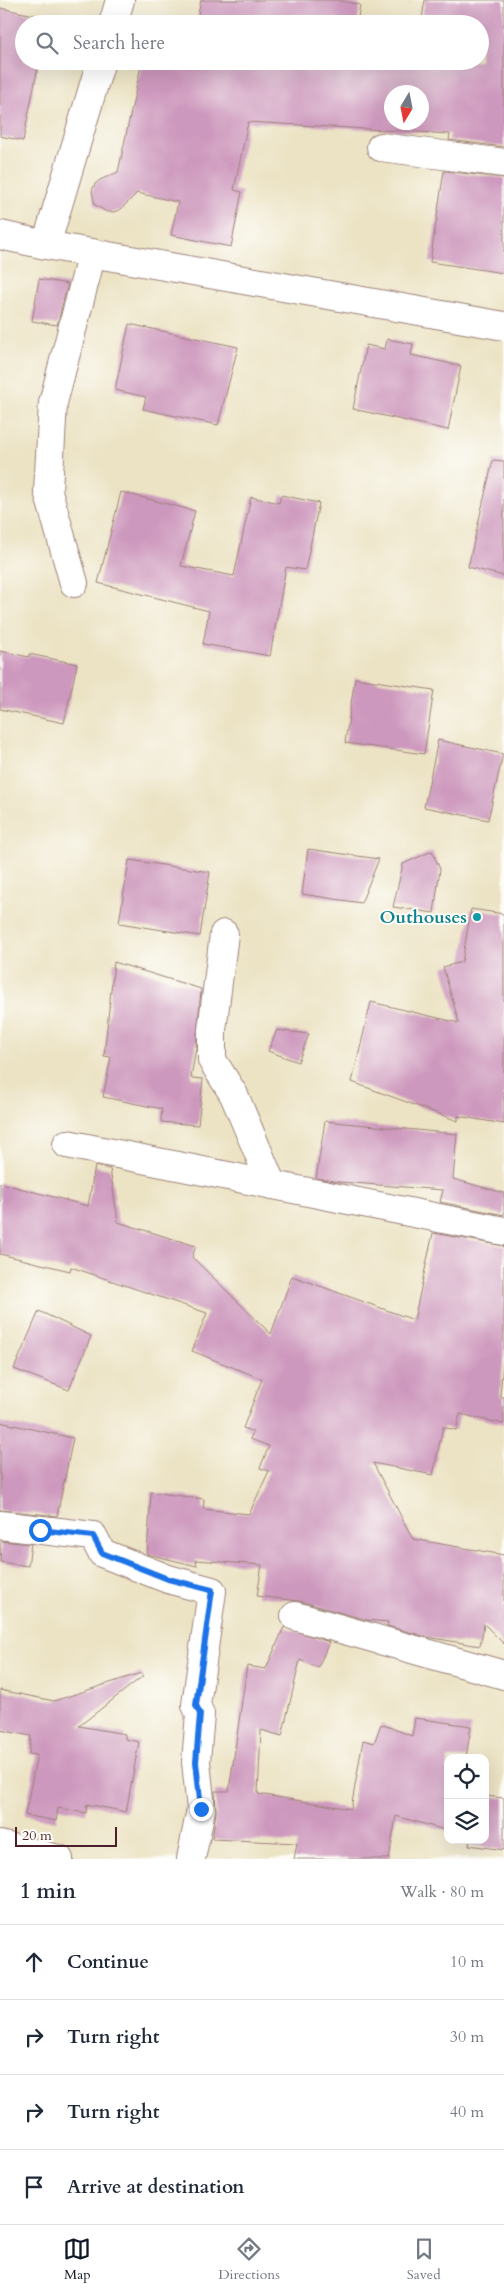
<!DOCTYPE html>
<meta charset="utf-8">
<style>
body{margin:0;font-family:Cardo,serif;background:#f2f2f3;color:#1f2937}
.controls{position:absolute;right:15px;bottom:15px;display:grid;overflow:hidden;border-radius:10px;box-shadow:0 5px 20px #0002}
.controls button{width:45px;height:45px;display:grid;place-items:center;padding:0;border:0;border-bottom:1px solid #e0e1e3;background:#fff;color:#1f2937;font:25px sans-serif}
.compass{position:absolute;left:384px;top:85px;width:45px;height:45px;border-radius:50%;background:#fff;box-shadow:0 5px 20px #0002;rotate:190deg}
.scale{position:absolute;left:15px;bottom:12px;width:102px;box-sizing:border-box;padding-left:5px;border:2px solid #4a1f2b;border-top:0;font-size:14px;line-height:18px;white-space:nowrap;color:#4a1f2b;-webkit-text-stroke:4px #fdfcf7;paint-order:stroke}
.stop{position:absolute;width:15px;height:15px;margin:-11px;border:4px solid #1a73e8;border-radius:50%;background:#fff}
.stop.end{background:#1a73e8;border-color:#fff;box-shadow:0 1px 5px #0008}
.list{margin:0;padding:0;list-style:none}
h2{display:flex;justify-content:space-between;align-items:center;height:65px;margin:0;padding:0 20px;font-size:21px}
h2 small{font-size:16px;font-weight:400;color:#747a83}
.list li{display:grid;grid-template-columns:32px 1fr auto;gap:15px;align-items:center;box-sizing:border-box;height:75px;padding:0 20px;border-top:1px solid #e0e1e3}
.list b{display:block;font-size:19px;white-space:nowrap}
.list em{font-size:16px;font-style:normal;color:#747a83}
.icon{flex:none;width:28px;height:28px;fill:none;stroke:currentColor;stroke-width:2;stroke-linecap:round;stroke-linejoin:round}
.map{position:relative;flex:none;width:504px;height:1859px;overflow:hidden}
.search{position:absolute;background:#fff;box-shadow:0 5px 20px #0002;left:15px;right:15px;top:15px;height:55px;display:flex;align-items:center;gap:12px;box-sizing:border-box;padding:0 18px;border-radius:28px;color:#747a83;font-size:19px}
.sheet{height:365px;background:#fff}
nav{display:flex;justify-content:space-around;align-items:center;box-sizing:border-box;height:70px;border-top:1px solid #e0e1e3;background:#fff;font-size:14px;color:#747a83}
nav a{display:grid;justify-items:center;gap:2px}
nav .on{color:#111827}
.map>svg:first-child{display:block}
.building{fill:#cd98bd;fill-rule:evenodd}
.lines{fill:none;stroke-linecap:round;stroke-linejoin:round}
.minor-casing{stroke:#9b8178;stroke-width:30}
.minor{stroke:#fff;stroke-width:28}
.route{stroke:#1a73e8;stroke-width:6}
.culture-dot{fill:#0f9aa8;stroke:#fdfcf7;stroke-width:2}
.labels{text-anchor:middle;stroke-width:4;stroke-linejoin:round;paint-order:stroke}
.culture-label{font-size:18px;font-weight:bold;fill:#0d838f;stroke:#fdfcf7;text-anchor:end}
</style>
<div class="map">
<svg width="504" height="1859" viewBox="0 0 504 1859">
<rect width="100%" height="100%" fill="#fdfcf7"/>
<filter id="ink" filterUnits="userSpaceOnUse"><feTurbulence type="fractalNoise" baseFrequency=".02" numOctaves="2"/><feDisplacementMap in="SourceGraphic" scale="10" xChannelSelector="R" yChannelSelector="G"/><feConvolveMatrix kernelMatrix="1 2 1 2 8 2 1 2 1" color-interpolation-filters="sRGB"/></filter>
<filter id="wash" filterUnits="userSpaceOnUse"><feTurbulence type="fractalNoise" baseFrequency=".0096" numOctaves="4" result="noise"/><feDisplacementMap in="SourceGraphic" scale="20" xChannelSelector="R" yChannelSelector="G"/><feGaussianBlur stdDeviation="1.12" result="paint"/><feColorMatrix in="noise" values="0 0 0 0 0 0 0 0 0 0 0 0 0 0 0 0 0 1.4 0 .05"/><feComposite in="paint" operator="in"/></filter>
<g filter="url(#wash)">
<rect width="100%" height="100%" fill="#ece3c4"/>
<g id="blocks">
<!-- building -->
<g class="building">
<path d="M201 0H337L360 5 357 24H196Z"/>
<path d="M425 0H504V147L449 140 450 134 248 122 234 190 242 192 231 247 171 235 178 202 137 193 120 210 113 212H107L95 205 92 191 95 184 100 180 118 172 142 61H480V24H421ZM392 92H422V122H392Z"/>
<path d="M0 8 34 15 35 24H24V61L39 62 23 141 0 136Z"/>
<path d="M444 171 504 178V273L430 262Z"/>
<path d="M39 279 68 284 57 325 32 321Z"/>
<path d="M129 324 238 347 218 425 143 409 146 397 115 390Z"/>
<path d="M387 339 413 344 411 355 461 366 448 430 353 409 366 345 385 349Z"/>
<path d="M493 460 504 461V576L468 567Z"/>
<path d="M121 492 195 511 181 566 234 576 251 497 279 503 281 495 319 503 305 570 286 567 270 656 203 644 209 611 98 583Z"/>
<path d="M0 651 29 657V654L77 664 64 723 0 709Z"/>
<path d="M355 678 434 690 424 754 345 743Z"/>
<path d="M438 740 503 754 488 820 424 807Z"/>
<path d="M308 849 379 859 361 903 302 894Z"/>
<path d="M432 851 440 869 434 913 393 907 403 864Z"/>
<path d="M129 860 210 872 200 936 119 923Z"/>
<path d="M471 909 504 914V1124L458 1116V1121L352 1082 371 1002 459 1023 443 967 462 962Z"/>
<path d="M114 962 201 989 196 1047 191 1078 203 1079 198 1125 161 1122 162 1109 103 1097 111 1057 104 1056Z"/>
<path d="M277 1030 309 1034 298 1062 268 1051Z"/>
<path d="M325 1121 457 1134 453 1179 504 1193V1215L440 1202 443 1190 340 1182 316 1178Z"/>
<path d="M95 1166 110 1169 118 1222 196 1246 192 1257 271 1334 292 1276 414 1320 433 1233 504 1246V1350L500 1396 504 1397V1424L460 1414 456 1430 443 1427 433 1475 373 1463 413 1539 504 1555V1644L484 1624 480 1646 427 1637 387 1626 388 1622 367 1620 299 1601 257 1596 262 1565 196 1560 197 1566 147 1554 151 1492 204 1499 203 1509 249 1514 269 1471 260 1468 269 1446 250 1439 253 1432 243 1428 262 1379 192 1351 207 1313 71 1267 70 1271 0 1254V1183L88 1206Z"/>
<path d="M39 1311 91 1336 69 1390 14 1369Z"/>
<path d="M0 1422 73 1438 57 1516 0 1510Z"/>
<path d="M1 1541 31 1544 28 1566 0 1562Z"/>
<path d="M284 1627 329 1642 318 1668 300 1660 282 1736 261 1730 258 1794 351 1809 363 1740 374 1743 381 1724 412 1736 415 1718 471 1726 466 1758H448V1831L396 1816 389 1859H294L297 1843 212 1839 216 1812 215 1791H229L247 1666 266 1669Z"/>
<path d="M141 1673 143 1676 79 1726 125 1734V1739L139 1742 126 1812 87 1804 86 1813 58 1808 56 1821 25 1815 37 1755 29 1754 31 1736 0 1730V1690L54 1701Z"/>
<path d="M485 1796 504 1798V1850L469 1845 470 1840H485Z"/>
</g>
</g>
</g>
<g filter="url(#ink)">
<use href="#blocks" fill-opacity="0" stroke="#9b8178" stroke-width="1"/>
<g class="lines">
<defs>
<g id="minor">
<path d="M113 24 120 0"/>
<path d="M381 147 504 163"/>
<path d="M0 235 46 245 101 61"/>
<path d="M46 245 504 326"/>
<path d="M74 583 48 491 53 403 92 253"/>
<path d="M224 934 212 1030V1060L234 1095 272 1185"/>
<path d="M67 1144 504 1231"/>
<path d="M0 1525 93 1536 102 1553 168 1579 212 1591 196 1705 200 1714 196 1762 201 1809 191 1859"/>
<path d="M295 1616 504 1675"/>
<path d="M0 1845 59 1859"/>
</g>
</defs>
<!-- minor casing -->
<use href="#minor" class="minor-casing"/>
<!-- minor -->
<use href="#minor" class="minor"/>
</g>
</g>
<g class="lines" filter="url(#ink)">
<!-- route -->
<path class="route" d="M40 1530 93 1536 102 1553 168 1579 212 1590 196 1705 200 1714 196 1762 201 1809"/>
</g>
<!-- markers -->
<circle class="culture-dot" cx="477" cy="917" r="5"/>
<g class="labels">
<!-- culture labels -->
<g class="culture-label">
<text x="467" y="923">Outhouses</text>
</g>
</g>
</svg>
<div class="controls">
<button><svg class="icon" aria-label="locate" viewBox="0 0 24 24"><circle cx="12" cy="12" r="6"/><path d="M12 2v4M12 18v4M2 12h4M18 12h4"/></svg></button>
<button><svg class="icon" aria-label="layers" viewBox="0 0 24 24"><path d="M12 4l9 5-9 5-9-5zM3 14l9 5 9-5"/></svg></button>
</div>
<svg class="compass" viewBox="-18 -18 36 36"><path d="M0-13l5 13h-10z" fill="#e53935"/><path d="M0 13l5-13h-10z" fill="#747a83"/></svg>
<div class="scale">20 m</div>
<div class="stop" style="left:40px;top:1530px"></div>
<div class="stop end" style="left:201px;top:1809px"></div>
<div class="search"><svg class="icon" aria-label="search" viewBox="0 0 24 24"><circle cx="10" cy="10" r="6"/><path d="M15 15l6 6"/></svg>Search here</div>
</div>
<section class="sheet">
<h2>1 min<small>Walk · 80 m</small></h2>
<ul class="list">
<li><svg class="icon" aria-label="ahead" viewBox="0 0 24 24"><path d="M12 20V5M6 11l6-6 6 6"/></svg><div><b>Continue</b></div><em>10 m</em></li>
<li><svg class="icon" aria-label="right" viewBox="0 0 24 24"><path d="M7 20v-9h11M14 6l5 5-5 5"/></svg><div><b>Turn right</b></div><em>30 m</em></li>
<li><svg class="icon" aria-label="right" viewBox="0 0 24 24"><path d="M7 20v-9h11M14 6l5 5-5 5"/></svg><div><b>Turn right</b></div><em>40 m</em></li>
<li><svg class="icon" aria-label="arrive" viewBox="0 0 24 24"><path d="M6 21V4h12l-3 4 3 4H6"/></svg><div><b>Arrive at destination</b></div></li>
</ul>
</section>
<nav>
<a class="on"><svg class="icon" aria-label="map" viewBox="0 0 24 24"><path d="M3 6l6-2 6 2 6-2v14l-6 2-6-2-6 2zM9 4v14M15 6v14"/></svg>Map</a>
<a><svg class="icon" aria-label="directions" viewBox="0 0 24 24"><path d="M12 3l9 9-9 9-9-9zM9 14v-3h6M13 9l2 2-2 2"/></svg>Directions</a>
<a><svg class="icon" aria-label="saved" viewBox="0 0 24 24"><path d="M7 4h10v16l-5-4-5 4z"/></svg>Saved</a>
</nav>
